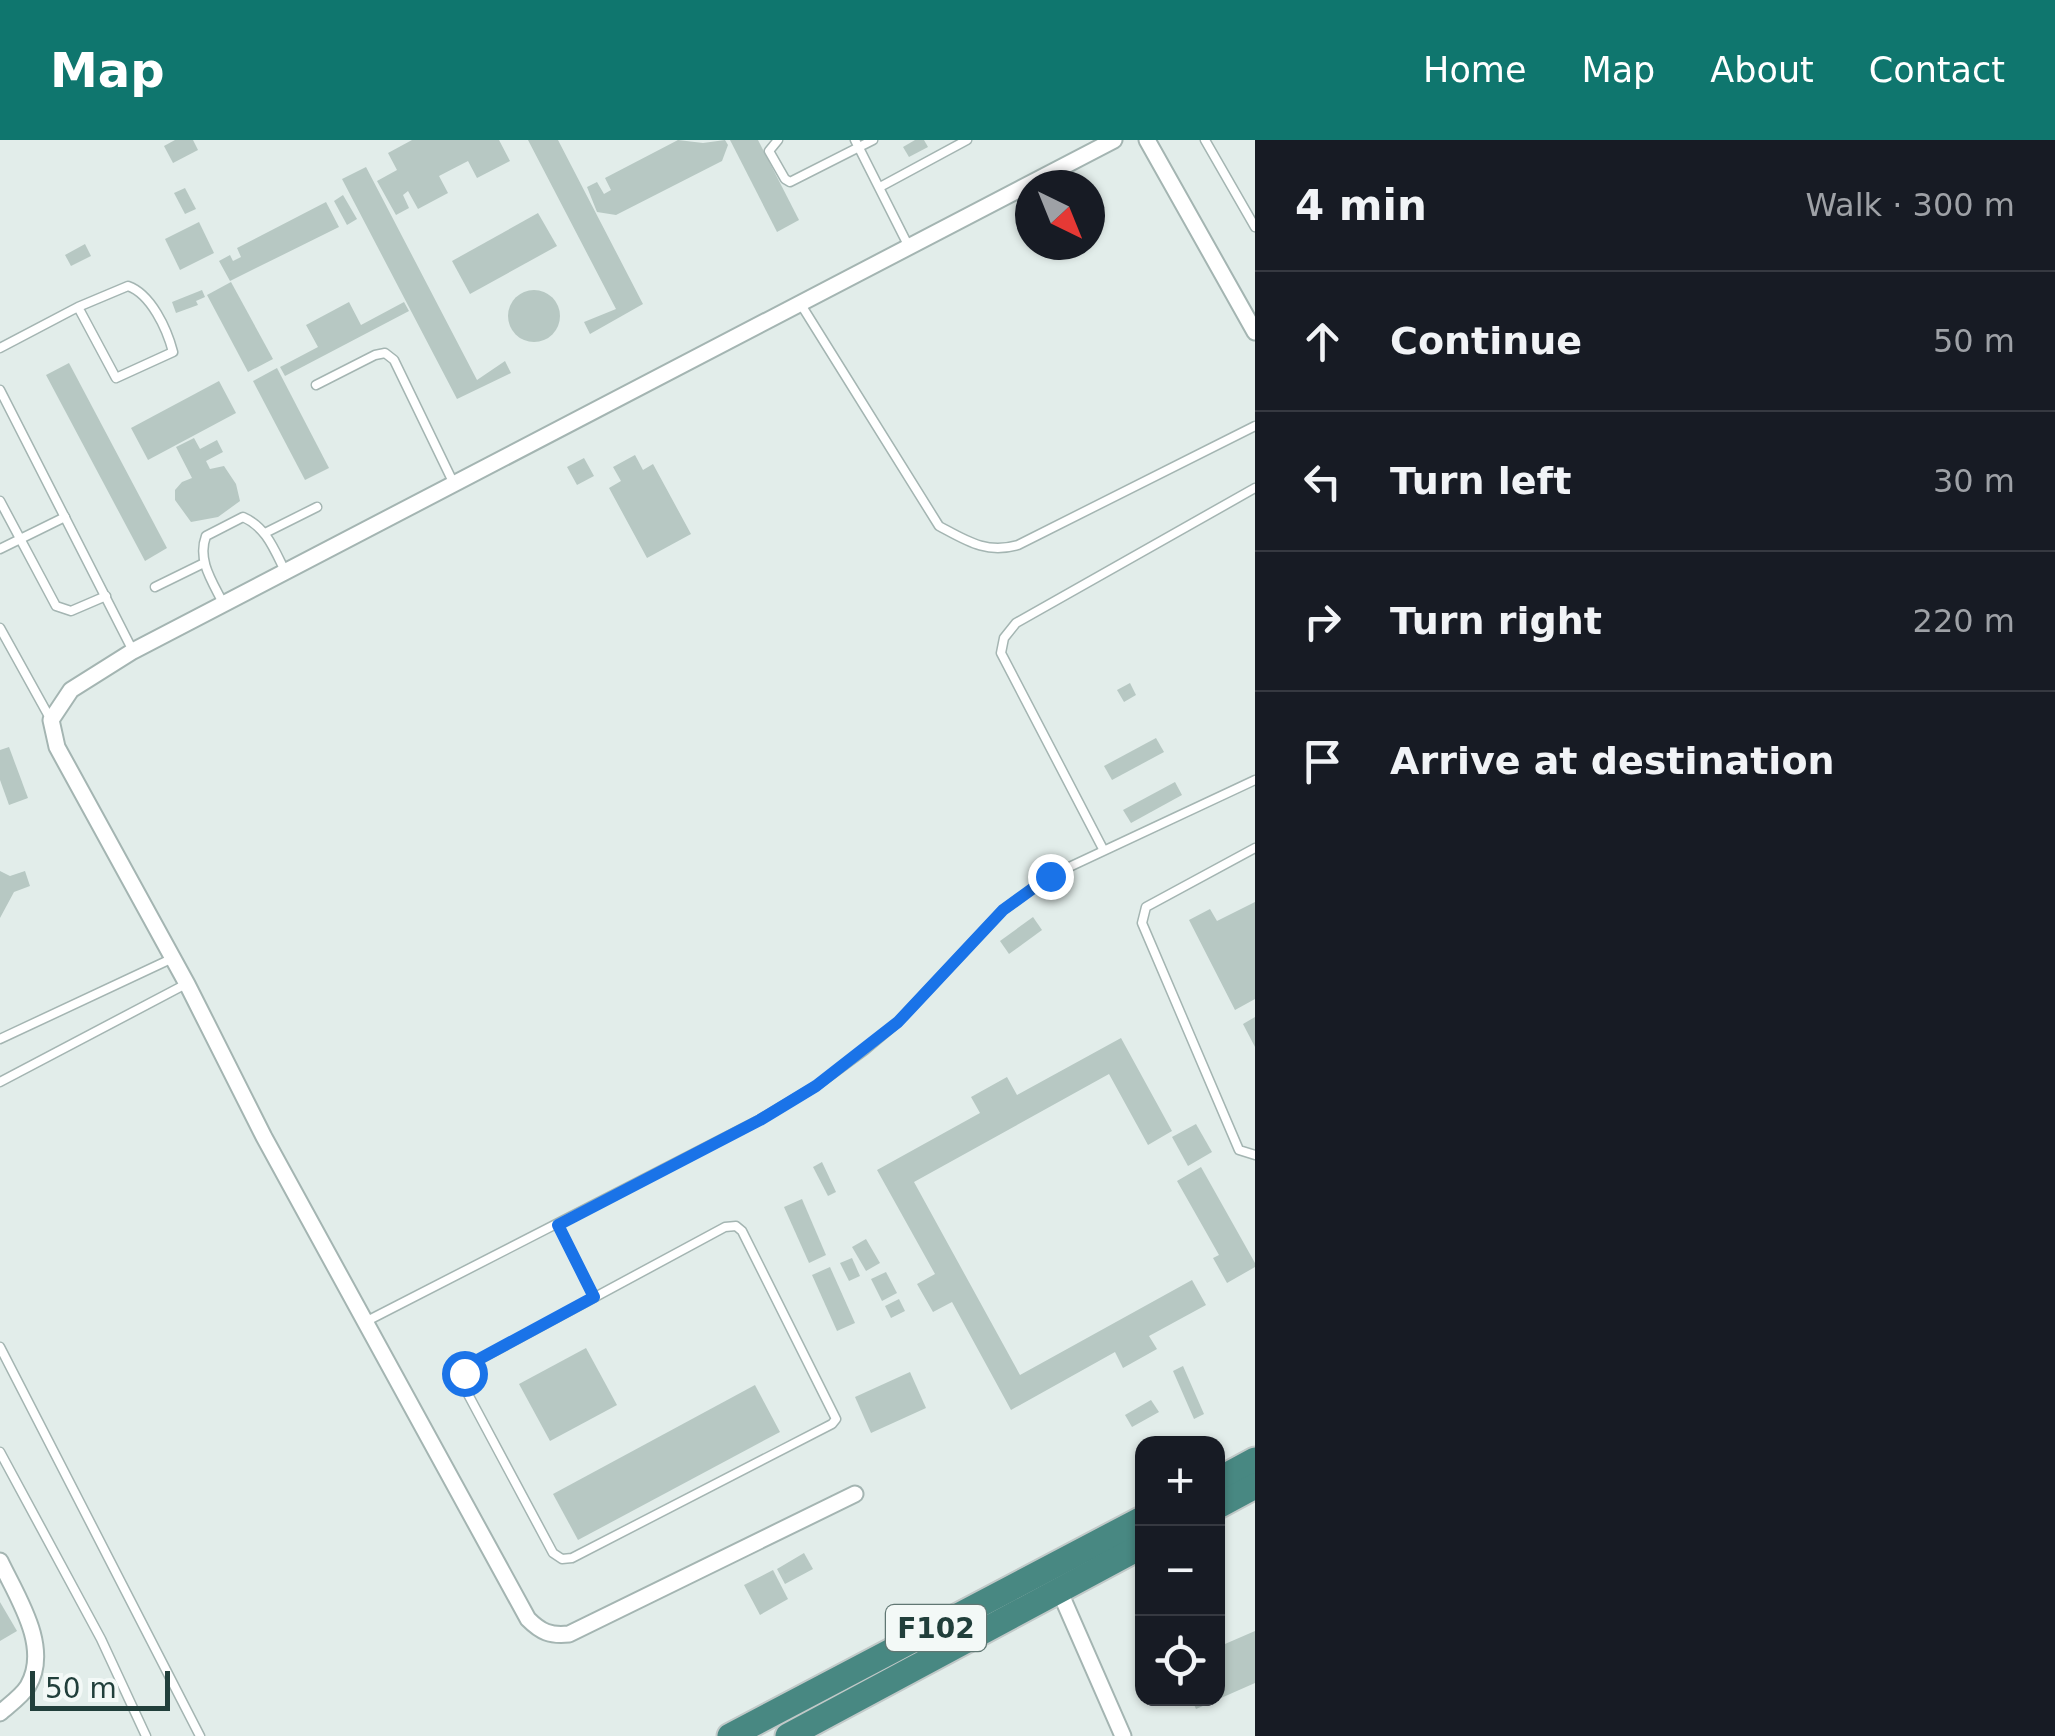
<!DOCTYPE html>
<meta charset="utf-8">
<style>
body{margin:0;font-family:"DejaVu Sans",sans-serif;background:#20242c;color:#f1f3f6}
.controls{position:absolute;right:30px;bottom:30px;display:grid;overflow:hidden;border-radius:20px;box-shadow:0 2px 8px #0004}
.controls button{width:90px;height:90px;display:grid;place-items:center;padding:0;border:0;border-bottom:2px solid #363941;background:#171b24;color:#f1f3f6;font:50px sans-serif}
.compass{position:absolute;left:1015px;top:30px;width:90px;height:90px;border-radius:50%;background:#171b24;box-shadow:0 2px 8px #0004;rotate:137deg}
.scale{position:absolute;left:30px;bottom:25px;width:140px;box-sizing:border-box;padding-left:10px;border:5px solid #213f3b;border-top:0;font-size:28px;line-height:35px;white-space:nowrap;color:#213f3b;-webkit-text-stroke:8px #f3f9f7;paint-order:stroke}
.stop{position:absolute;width:30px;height:30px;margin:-22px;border:8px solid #1a73e8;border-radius:50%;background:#fff}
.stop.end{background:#1a73e8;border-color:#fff;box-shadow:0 2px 10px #0008}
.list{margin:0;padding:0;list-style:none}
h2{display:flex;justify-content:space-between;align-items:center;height:130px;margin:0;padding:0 40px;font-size:42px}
h2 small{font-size:32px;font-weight:400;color:#9ea1a6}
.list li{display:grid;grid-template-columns:65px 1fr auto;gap:30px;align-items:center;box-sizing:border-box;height:140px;padding:0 40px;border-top:2px solid #363941}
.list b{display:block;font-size:38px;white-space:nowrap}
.list em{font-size:32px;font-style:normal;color:#9ea1a6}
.icon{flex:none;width:55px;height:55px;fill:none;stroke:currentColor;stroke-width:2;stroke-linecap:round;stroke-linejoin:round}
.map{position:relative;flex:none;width:1255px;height:1596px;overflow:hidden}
header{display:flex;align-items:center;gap:60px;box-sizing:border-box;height:140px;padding:0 50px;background:#0f766e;color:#fff}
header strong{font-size:48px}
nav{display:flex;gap:55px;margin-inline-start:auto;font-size:35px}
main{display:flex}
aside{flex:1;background:#171b24}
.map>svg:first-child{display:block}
.building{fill:#b7c8c3}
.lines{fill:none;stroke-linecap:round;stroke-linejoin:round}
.service-casing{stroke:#a4b5b2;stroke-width:11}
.minor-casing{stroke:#a4b5b2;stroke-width:19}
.trunk-casing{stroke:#c1c9c8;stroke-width:29}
.service{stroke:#fff;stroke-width:8}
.minor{stroke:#fff;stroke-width:15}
.trunk{stroke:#488882;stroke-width:25}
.route{stroke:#1a73e8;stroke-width:12}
.labels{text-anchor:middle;stroke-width:8;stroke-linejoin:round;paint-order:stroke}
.shield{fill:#f3f9f7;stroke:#607773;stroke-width:2.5}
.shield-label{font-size:28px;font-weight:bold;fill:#213f3b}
</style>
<header>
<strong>Map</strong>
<nav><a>Home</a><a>Map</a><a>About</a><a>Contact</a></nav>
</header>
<main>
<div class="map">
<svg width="1255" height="1596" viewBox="0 0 1255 1596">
<rect width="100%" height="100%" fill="#e2edea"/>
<!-- building -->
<g class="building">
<path d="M175 0H193L198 10 173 23 164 6Z"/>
<path d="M412 0H499L510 21 477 38 468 21 439 36 448 53 418 69 408 51 403 55 409 68 396 75 377 41 397 30 388 13Z"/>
<path d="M528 0H558L643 164 590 194 584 182 616 169Z"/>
<path d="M678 0 703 3 725 0 728 5 722 21 616 75 597 72 587 47 597 42 604 54 611 50 605 38Z"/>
<path d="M730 0H758L799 80 777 92Z"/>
<path d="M915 0H924L928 7 909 17 903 7Z"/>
<path d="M366 27 477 240 505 221 511 233 457 259 342 39Z"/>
<path d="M185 48 196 69 185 74 174 53Z"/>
<path d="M343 55 357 79 347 85 334 61Z"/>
<path d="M326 62 339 87 230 141 219 121 230 115 233 121 241 117 237 108Z"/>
<path d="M538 73 557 106 470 154 452 121Z"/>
<path d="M199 82 214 113 180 130 165 99Z"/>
<path d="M85 104 91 116 71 126 65 115Z"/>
<path d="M231 142 273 219 248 232 207 155Z"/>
<path d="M202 150 205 157 196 161 198 165 176 173 172 162Z"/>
<circle cx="534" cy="176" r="26"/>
<path d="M349 162 361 185 404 162 409 171 285 236 280 227 318 207 306 185Z"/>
<path d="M69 223 167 408 145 421 46 235Z"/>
<path d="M277 228 329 328 305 340 253 241Z"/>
<path d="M219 241 236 273 148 320 131 288Z"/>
<path d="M194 298 200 309 217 300 223 312 206 321 210 329 224 326 236 344 240 361 218 377 191 382 175 360V350L182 342 192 338 176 307Z"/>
<path d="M635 315 643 330 653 324 691 394 647 418 609 348 621 341 613 327Z"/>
<path d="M584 318 594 336 577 345 567 327Z"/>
<path d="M1130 543 1136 555 1124 562 1117 550Z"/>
<path d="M1156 598 1164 612 1112 640 1104 626Z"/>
<path d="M9 607 28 658 9 665 0 640V610Z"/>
<path d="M1175 642 1182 655 1131 683 1123 670Z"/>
<path d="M0 731 10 736 25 731 30 746 14 752 0 778Z"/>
<path d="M1255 762V859L1235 870 1189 780 1210 769 1217 781Z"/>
<path d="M1033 777 1042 790 1009 814 1000 801Z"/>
<path d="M1255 877V907L1243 884Z"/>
<path d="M1121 898 1172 991 1148 1005 1109 934 914 1042 1020 1235 1192 1140 1206 1165 1149 1196 1157 1209 1123 1228 1115 1212 1011 1270 952 1162 933 1172 917 1144 935 1134 877 1030 980 973 971 957 1007 937 1017 955Z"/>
<path d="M1196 984 1212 1012 1188 1026 1172 997Z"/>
<path d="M822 1022 836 1052 828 1056 813 1027Z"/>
<path d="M1201 1027 1255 1123V1127L1227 1143 1213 1118 1219 1115 1177 1041Z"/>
<path d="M802 1059 826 1115 809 1123 784 1067Z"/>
<path d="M866 1099 880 1123 866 1131 852 1107Z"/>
<path d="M852 1118 860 1136 849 1141 840 1123Z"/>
<path d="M830 1127 855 1183 837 1191 812 1135Z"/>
<path d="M886 1132 897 1153 882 1161 871 1139Z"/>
<path d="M899 1159 905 1171 891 1178 885 1166Z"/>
<path d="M586 1208 617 1265 550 1301 519 1244Z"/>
<path d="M1183 1226 1204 1274 1194 1279 1173 1231Z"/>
<path d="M910 1232 926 1268 871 1293 855 1257Z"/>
<path d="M755 1245 780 1292 578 1400 553 1354Z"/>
<path d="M1151 1260 1159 1272 1132 1287 1125 1275Z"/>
<path d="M804 1413 813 1429 785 1444 777 1429Z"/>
<path d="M773 1430 788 1459 760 1475 744 1445Z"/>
<path d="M0 1462 17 1491 0 1501Z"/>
<path d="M1255 1491V1543L1196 1569 1191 1558H1218V1507Z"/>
</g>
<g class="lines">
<defs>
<g id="service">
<path d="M778 0 769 11 785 39 790 42 873 0"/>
<path d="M855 0 909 107"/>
<path d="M1205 0 1255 87"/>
<path d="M880 47 967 0"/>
<path d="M800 163 939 386C967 401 986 414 1018 405L1255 286"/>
<path d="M0 208 78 167 128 146C151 154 167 189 173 212L116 238 78 167"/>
<path d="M316 245 375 215 385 213 394 220 454 344"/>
<path d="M0 250 133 511"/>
<path d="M0 361 56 466 71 471 106 456"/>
<path d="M265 393 317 367"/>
<path d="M0 409 65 377"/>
<path d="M155 447 204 423"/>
<path d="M223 463C212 441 197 420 206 396L243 377C266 387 274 409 285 431"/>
<path d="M0 488 51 580"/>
<path d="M1255 708 1146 767 1142 783 1239 1010 1255 1015"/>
<path d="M1103 709 1001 513 1004 498 1016 483 1255 348"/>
<path d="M0 899 173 818"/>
<path d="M0 942 186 844"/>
<path d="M558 1085 594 1157"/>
<path d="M736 1086 742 1091 836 1279 832 1284 572 1418 562 1419 553 1413 462 1243 471 1224 725 1087Z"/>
<path d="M365 1182 759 980 816 946 865 910 898 882 1003 770 1050 736 1255 640"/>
<path d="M0 1207 200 1596"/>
<path d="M0 1312 101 1499 146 1596"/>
</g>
<g id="minor">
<path d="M1147 0 1255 192"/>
<path d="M855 1354 569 1494C550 1496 541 1492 528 1479L264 997 187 844 57 607 51 580 71 550 133 511 1114 0"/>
<path d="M0 1421C17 1457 51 1507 28 1546 22 1556 9 1565 0 1573"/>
<path d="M1059 1450 1123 1596"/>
</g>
<g id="trunk">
<path d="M1218 1340 1255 1320"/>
<path d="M1218 1366 1255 1346"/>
<path d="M730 1596 1142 1379"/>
<path d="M788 1596 1142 1406"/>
</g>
</defs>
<!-- service casing -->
<use href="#service" class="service-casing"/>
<!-- minor casing -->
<use href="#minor" class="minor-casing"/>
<!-- trunk casing -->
<use href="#trunk" class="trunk-casing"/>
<!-- service -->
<use href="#service" class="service"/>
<!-- minor -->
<use href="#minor" class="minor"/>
<!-- trunk -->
<use href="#trunk" class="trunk"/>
</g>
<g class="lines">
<!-- route -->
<path class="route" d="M464 1233 470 1224 594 1157 558 1085 760 980 816 946 898 882 1003 770 1050 736"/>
</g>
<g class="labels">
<!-- shield labels -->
<rect class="shield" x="886" y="1465" width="100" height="46" rx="8"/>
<g class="shield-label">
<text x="936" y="1498">F102</text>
</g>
</g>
</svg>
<div class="controls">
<button>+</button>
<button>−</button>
<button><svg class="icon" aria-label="locate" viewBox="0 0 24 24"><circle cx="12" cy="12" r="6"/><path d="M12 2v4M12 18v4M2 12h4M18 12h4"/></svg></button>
</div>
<svg class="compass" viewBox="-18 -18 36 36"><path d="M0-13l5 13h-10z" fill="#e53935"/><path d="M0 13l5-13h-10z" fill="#9ea1a6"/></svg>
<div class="scale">50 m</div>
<div class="stop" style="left:464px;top:1233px"></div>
<div class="stop end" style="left:1050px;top:736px"></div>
</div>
<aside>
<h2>4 min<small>Walk · 300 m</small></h2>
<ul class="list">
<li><svg class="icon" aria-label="ahead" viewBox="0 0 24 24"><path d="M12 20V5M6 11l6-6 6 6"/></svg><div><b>Continue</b></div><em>50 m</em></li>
<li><svg class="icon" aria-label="left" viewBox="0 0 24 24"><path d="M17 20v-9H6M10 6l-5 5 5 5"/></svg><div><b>Turn left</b></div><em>30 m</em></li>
<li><svg class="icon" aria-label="right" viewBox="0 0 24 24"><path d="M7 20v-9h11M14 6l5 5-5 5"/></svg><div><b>Turn right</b></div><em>220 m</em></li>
<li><svg class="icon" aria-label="arrive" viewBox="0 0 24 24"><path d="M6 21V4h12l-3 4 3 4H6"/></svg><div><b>Arrive at destination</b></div></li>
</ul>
</aside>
</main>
